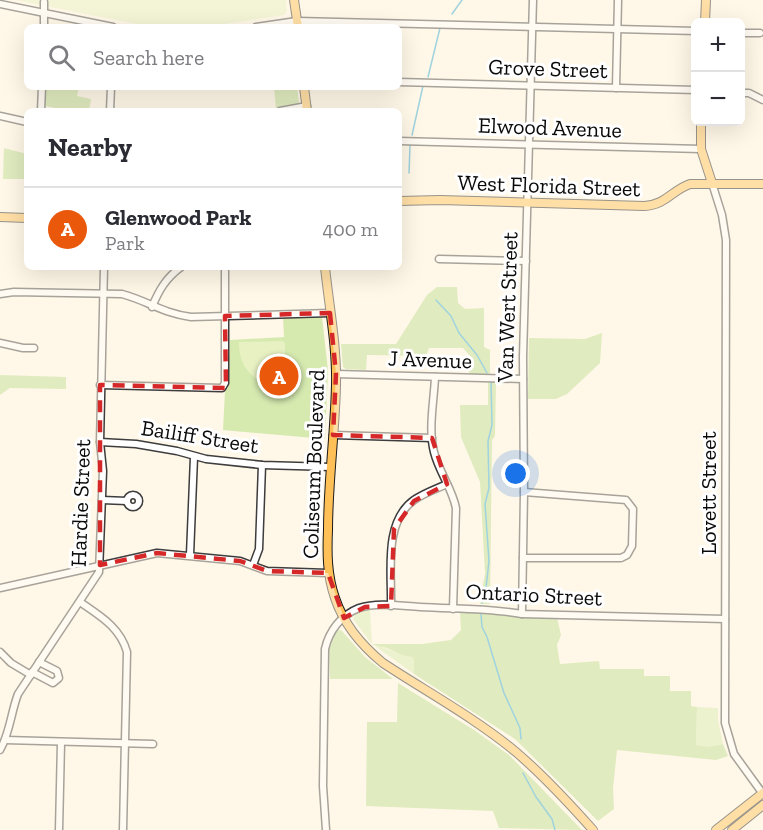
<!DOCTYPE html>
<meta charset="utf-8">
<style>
body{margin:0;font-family:"Zilla Slab",serif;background:#f7f7f7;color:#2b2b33}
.controls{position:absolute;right:18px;top:18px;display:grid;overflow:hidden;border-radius:9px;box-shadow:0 6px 24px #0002}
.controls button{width:54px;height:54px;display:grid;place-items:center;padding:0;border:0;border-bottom:2px solid #e1e1e2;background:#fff;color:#2b2b33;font:30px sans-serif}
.you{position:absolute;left:516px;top:474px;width:21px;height:21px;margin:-15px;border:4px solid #fff;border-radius:50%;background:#1a73e8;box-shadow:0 0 0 9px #1a73e833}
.badge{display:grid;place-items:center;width:39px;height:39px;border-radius:50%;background:#ea580c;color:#fff;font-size:20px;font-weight:700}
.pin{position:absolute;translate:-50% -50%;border:3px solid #fff;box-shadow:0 2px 6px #0006}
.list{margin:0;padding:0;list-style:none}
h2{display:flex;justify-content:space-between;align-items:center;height:78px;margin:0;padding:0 24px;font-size:26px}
h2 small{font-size:20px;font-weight:400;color:#7c7c81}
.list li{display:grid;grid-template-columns:39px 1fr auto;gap:18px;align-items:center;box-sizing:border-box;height:84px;padding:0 24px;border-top:2px solid #e1e1e2}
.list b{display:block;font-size:22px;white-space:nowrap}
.list p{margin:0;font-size:20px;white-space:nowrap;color:#7c7c81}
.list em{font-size:20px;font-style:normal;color:#7c7c81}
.icon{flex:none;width:33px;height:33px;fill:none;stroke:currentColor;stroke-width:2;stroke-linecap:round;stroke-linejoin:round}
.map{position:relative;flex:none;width:763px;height:830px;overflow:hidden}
.search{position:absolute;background:#fff;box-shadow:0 6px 24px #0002;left:24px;top:24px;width:378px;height:66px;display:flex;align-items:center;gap:15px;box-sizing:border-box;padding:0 21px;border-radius:9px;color:#7c7c81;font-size:22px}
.panel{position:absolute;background:#fff;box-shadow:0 6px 24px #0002;left:24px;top:108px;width:378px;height:162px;border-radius:9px}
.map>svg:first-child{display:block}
.green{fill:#d6eab0}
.forest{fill:#bbdc8e}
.pitch{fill:#e7f1c2}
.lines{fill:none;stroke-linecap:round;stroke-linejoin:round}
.stream{stroke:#2ca6d4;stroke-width:1.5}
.minor-casing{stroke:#3d3d3d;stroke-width:9}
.major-casing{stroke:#1b1b1b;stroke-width:10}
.minor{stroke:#fff;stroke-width:6}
.major{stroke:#ffc157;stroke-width:8}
.marked{fill:none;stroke:#d62828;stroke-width:4.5;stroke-dasharray:12 8;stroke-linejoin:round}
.labels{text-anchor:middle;stroke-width:6;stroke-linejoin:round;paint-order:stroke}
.street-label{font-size:22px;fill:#0a0a0a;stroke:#fff}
</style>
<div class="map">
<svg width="763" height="830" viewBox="0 0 763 830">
<rect width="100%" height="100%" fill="#fff7e7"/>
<!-- green -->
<g class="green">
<path d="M283 317H322L328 370 325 439 223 430 225 391 228 385 230 340 284 337Z"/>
<path d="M370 610 372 644 353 619 356 613Z"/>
<path d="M375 646C388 647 398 655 412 657L414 661V674Z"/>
<path d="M697 707 718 708V720L723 744 707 747 696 746Z"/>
</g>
<!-- forest -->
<g class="forest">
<path d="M46 87H79L77 96 91 99 89 111H72L45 106Z"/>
<path d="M274 87H297L299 102 297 105 276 109Z"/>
<path d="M4 148 27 154V179H3Z"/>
<path d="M437 287H457L458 303 465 309 484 308V347L490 350V374H469L470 356 463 348H429L426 356 367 355 366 370 346 369 343 367 341 344H396L427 295Z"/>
<path d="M602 333 600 363 567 394 556 399H528L529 338 585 339Z"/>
<path d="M0 375 66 377V389L10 388 0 395Z"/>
<path d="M488 382H496L495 436 492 440 490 604H480L485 573 480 482 461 437 460 405H488Z"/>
<path d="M460 612 557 618 561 635 557 645 560 664 599 661 600 669H644V676H670V691H691V706L697 707 696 745 707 747 723 744 728 756 716 760 617 750 613 788 614 809 598 821 515 739 414 674V661L412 657C402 656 396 652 387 648 381 646 377 647 372 644H422L451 640 461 630Z"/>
<path d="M341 630 365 657 393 679H330L329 649 336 631Z"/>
<path d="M398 683 474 730 509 755 582 830 499 828 493 811 366 806 367 722H397Z"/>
</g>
<!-- pitch -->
<g class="pitch">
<path d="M15 0H286L287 11 284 15 206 27H152Z"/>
<path d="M283 341 285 343V389C258 385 238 371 239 342Z"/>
</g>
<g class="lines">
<!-- stream -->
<g class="stream">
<path d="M452 14 462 0"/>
<path d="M428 77 440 28"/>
<path d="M412 135 423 86"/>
<path d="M409 173 410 145"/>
<path d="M436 300 451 316 459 333 477 355 487 373"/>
<path d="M482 603 486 588 489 561 485 504 489 488 488 441 492 425 491 382"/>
<path d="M481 614 482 627 487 637 504 693 520 728 521 739"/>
<path d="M523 773 536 797 552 819 555 830"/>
</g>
<defs>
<g id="minor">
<path d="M44 2V27"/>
<path d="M0 4 113 27"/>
<path d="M256 27 297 21 696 31"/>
<path d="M740 33H760"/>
<path d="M399 82 696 90"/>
<path d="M616 88 618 0"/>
<path d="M740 93H749L763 100"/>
<path d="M41 111 42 87"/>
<path d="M110 111 111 87"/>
<path d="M280 111 307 106"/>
<path d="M0 116 27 122"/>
<path d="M399 141 701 149"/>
<path d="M712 183 722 215 726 240 725 723 734 754 763 794"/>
<path d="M439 259 526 261"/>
<path d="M0 294 14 292 122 294C148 301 162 313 191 317L330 313"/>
<path d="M152 307C159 290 166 278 181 267"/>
<path d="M0 343 23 348H34"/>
<path d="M336 374 523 379"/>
<path d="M435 377C434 401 428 429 434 452 439 472 452 488 456 508L453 609"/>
<path d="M100 385 222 388 225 383V267"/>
<path d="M333 435 432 438"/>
<path d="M100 442 136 444 177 451 206 459 262 465 331 467"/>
<circle cx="133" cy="501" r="6"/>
<path d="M102 500 127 501"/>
<path d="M190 555 194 457"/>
<path d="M523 558H621L627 555 632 546 633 509 626 500 524 492"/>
<path d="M253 565 259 549 262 465"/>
<path d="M0 588 157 553 240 561 267 571 328 573"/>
<path d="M80 602C100 616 120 627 127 652L123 830"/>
<path d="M391 606C392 573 383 522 414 500 424 493 436 489 447 484"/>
<path d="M522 614 524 492 523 357 533 0"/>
<path d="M0 652 11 663 31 675"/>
<path d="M32 672 53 683 59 678 57 671 39 662"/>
<path d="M5 740 153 744"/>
<path d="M0 750C10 733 11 712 18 694L99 572 103 471 100 442 104 267"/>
<path d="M59 830 61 743"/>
<path d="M326 830 323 786 325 649C329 631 341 615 359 608 378 602 401 606 420 607 454 609 489 608 522 614L725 619"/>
</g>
<g id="major">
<path d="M294 0 298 27"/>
<path d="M705 22 706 0"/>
<path d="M304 87 307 111"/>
<path d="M701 122V149L712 183"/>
<path d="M399 201 440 200 644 206C666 205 672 190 690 184H763"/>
<path d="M0 217 27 218"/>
<path d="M325 267C329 306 337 346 336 385 335 433 328 482 328 530 327 553 327 575 335 598 344 625 361 645 383 663 427 692 475 718 516 752 544 776 569 803 593 830"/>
<path d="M716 830 763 793"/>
<path d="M732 830 763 805"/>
</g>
</defs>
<!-- minor casing -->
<use href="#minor" class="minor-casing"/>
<!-- major casing -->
<use href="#major" class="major-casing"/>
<!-- minor -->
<use href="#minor" class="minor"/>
<!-- major -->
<use href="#major" class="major"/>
</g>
<!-- marked area -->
<path d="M0 0H763V830H0ZM330 313 336 374 333 435 432 438 447 484 414 501 394 529 391 606 365 607 344 618 328 573 267 571 240 561 157 553 100 565V385L226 388 225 316Z" fill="#fff7e7" fill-opacity=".55" fill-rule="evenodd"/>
<path class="marked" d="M330 313 336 374 333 435 432 438 447 484 414 501 394 529 391 606 365 607 344 618 328 573 267 571 240 561 157 553 100 565V385L226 388 225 316Z"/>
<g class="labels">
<!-- street labels -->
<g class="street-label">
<text transform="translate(548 68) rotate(2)" y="8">Grove Street</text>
<text transform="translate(550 127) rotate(2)" y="8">Elwood Avenue</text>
<text transform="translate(549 185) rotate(2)" y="8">West Florida Street</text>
<text transform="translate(507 307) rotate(-88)" y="8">Van Wert Street</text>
<text transform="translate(430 359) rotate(2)" y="8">J Avenue</text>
<text transform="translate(200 436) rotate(9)" y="8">Bailiff Street</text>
<text transform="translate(313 464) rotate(-88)" y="8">Coliseum Boulevard</text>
<text transform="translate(708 493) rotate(-90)" y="8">Lovett Street</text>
<text transform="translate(80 503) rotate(-88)" y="8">Hardie Street</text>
<text transform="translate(534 594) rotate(3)" y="8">Ontario Street</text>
</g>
</g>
</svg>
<div class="controls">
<button>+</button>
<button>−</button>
</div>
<div class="you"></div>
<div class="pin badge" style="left:279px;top:376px">A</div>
<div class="search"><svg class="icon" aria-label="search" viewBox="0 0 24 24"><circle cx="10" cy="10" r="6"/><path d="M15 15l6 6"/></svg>Search here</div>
<section class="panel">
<h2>Nearby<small></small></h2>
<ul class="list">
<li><span class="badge">A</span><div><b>Glenwood Park</b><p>Park</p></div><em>400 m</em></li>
</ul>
</section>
</div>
